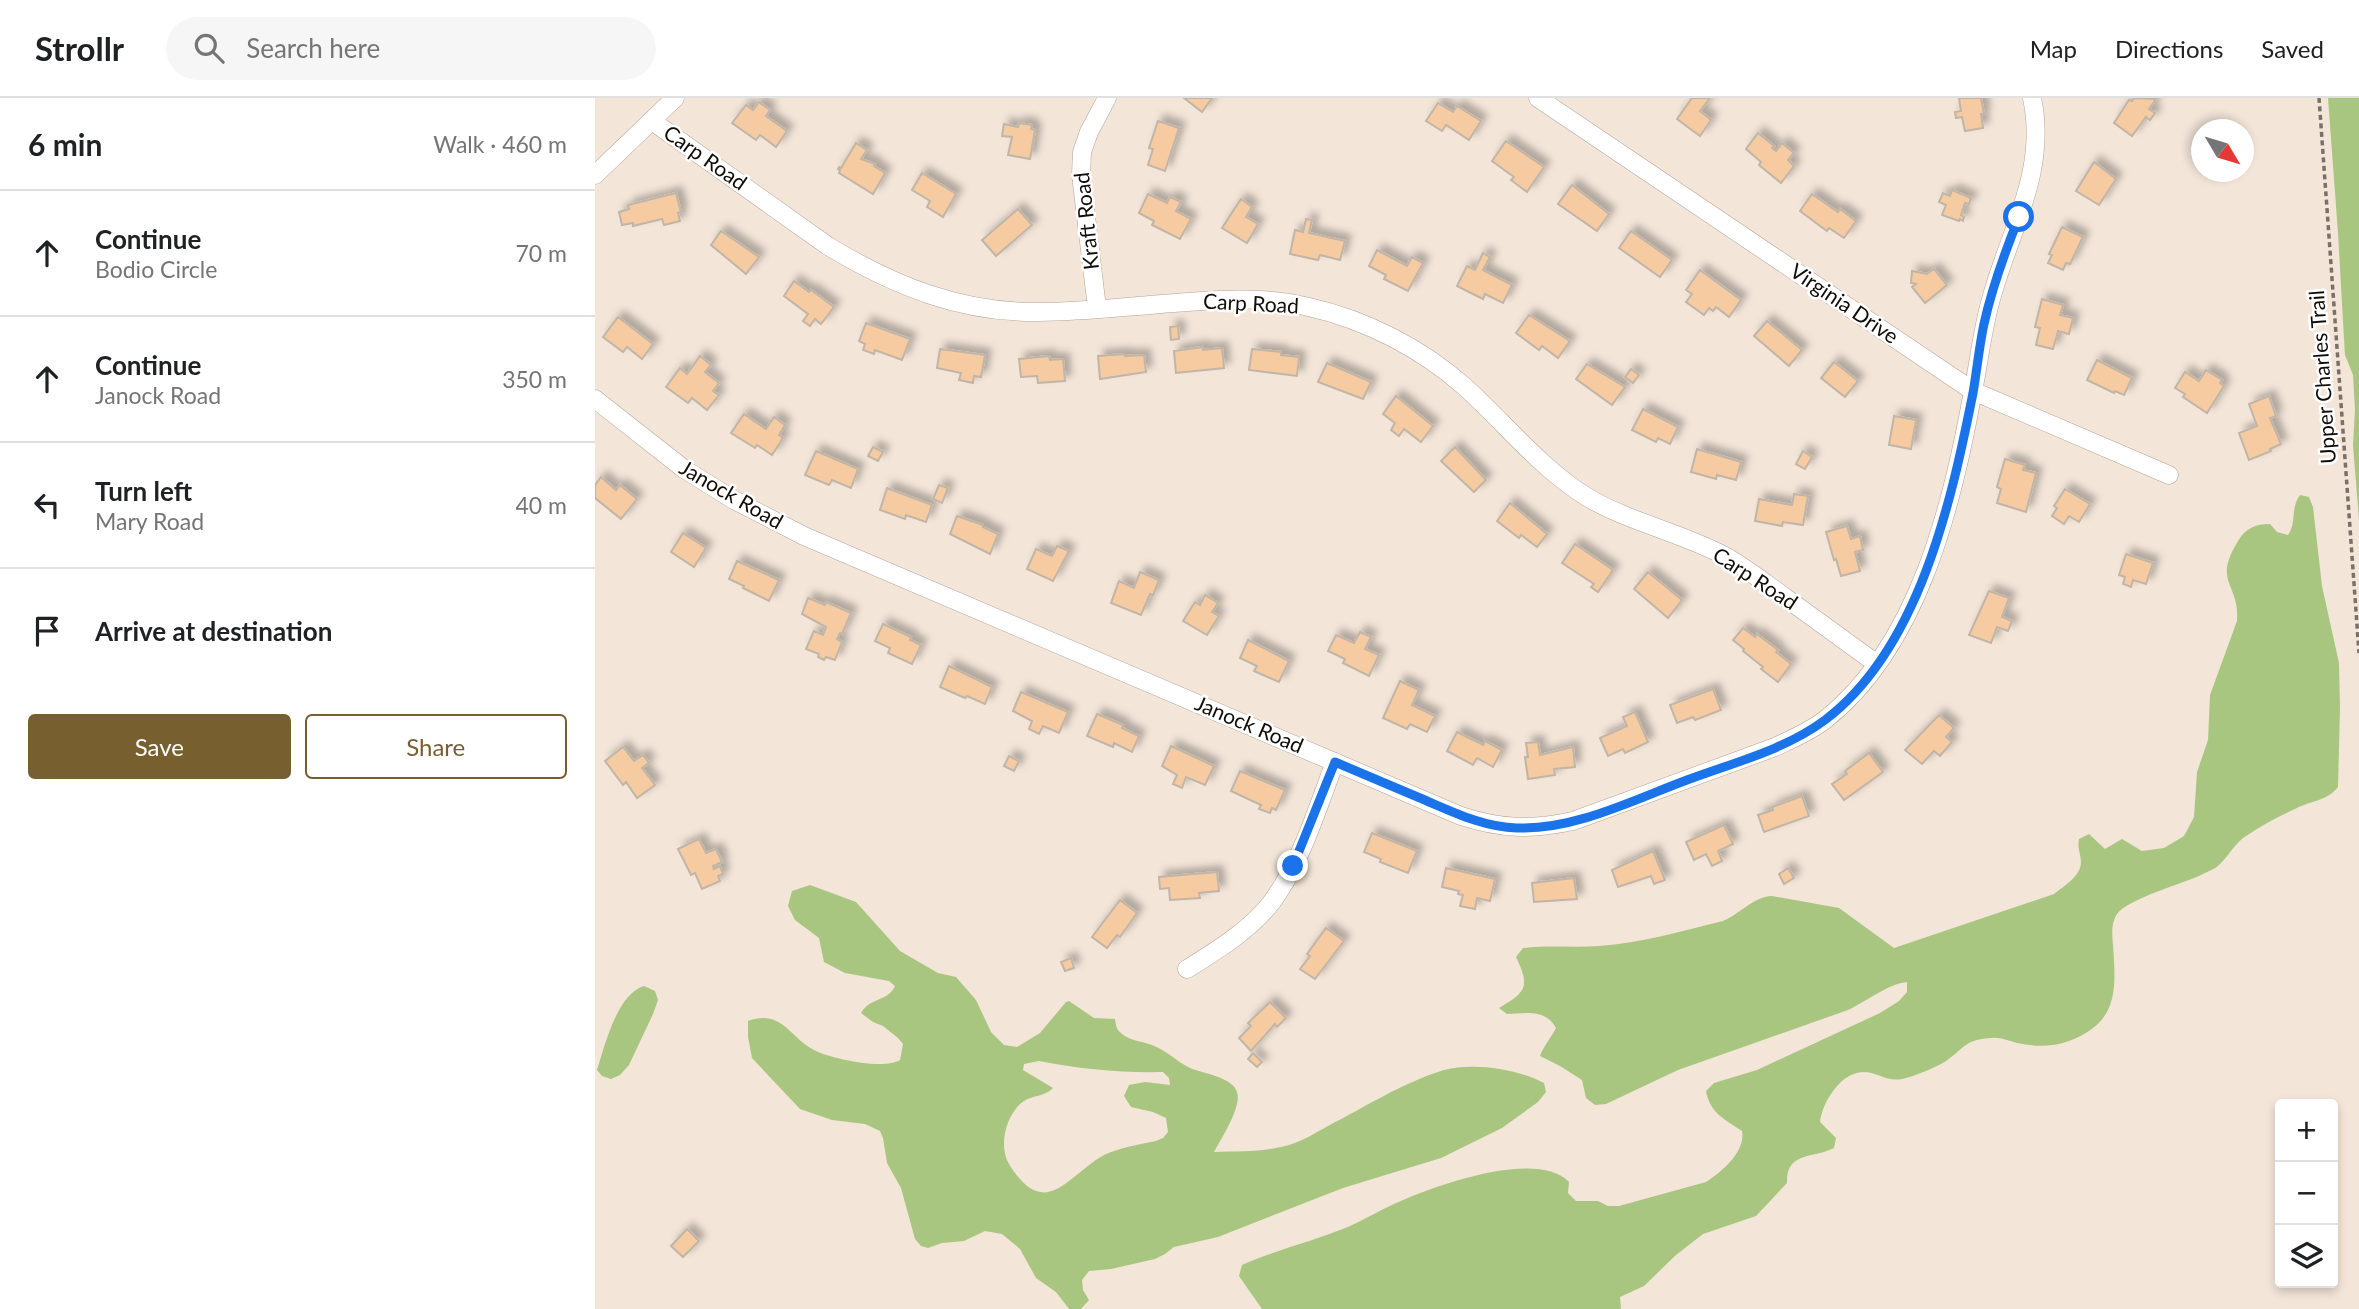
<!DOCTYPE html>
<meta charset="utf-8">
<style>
body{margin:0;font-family:Lato,sans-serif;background:#f6f6f6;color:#202124}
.controls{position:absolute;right:21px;bottom:21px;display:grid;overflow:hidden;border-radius:7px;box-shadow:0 4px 10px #0003}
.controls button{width:63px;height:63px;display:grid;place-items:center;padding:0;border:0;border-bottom:2px solid #e0e0e0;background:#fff;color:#202124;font:35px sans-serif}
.compass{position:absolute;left:1596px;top:21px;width:63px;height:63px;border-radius:50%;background:#fff;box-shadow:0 4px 10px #0003;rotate:128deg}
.stop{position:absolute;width:21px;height:21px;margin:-16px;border:5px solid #1a73e8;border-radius:50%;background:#fff}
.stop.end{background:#1a73e8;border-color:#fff;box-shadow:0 2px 7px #0008}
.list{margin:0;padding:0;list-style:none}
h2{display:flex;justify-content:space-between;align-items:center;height:91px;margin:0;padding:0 28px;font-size:30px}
h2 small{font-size:23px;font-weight:400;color:#757577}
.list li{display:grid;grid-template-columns:46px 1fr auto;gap:21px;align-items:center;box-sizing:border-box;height:126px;padding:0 28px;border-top:2px solid #e0e0e0}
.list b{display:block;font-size:26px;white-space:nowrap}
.list p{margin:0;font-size:23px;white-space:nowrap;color:#757577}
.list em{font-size:23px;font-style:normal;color:#757577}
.actions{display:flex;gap:14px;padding:21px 28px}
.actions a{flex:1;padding:16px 0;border:2px solid #775f30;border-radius:7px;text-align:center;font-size:24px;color:#775f30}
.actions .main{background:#775f30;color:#fff}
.icon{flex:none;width:38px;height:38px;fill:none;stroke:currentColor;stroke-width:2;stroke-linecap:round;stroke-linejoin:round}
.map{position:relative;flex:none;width:1764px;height:1211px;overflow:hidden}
header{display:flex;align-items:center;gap:42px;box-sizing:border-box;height:98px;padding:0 35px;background:#fff;border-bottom:2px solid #e0e0e0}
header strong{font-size:33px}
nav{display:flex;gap:38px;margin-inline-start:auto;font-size:24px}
.search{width:490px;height:63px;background:#f6f6f6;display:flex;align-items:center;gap:18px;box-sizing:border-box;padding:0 24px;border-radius:38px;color:#757577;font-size:26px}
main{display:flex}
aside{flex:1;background:#fff}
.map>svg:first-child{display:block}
.green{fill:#a9c681;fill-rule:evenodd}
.building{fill:#f6cba1;stroke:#c1b5a8;stroke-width:2;filter:url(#shadow)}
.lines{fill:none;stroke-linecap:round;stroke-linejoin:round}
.minor-casing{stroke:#b1a599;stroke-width:19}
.path{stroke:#797068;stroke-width:3.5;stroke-dasharray:5 3.5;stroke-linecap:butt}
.minor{stroke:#fff;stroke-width:18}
.route{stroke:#1a73e8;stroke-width:9}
.labels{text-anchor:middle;stroke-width:5;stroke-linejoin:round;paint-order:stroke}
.street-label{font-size:21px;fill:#110d08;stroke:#fff}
</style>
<header>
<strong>Strollr</strong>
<div class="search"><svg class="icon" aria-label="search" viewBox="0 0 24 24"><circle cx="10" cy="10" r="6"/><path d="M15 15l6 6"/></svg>Search here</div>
<nav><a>Map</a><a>Directions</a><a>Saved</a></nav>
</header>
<main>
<aside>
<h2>6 min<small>Walk · 460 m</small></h2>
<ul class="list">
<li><svg class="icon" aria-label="ahead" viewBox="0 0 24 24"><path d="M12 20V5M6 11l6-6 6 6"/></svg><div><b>Continue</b><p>Bodio Circle</p></div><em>70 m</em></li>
<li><svg class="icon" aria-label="ahead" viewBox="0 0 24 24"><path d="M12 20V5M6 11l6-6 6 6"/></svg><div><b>Continue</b><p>Janock Road</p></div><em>350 m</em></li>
<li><svg class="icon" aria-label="left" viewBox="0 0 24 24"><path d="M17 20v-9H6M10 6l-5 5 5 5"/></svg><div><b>Turn left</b><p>Mary Road</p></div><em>40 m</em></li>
<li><svg class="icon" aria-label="arrive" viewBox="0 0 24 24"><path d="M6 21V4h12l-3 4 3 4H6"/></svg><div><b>Arrive at destination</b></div></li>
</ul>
<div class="actions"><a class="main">Save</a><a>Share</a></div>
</aside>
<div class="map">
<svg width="1764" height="1211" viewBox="0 0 1764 1211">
<defs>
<filter id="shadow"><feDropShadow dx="6" dy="-6" stdDeviation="3.5" flood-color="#0004"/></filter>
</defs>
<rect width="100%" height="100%" fill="#f3e5d8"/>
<!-- green -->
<g class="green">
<path d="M1733 0H1764V422L1758 347 1760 312 1758 277 1750 257 1749 241 1743 135Z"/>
<path d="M1705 397 1714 399 1718 409 1727 488 1744 565 1745 610 1743 689C1732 703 1718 702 1702 710 1685 718 1667 727 1651 738 1640 745 1635 756 1626 765 1622 770 1614 773 1608 776 1588 786 1534 800 1522 816 1516 825 1517 837 1518 847 1521 892 1524 924 1474 943 1457 949 1440 949 1422 945 1414 943 1405 939 1397 940 1370 941 1370 950 1351 963 1340 970 1320 978 1307 981 1288 985 1277 967 1256 977 1240 985 1227 1007 1225 1024L1241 1040 1239 1050C1218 1061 1191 1053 1192 1085L1161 1118 1108 1136 1081 1157 1049 1188 1025 1199 1026 1211H667L644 1178 647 1167C681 1152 718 1143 753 1129 771 1121 788 1110 806 1103 842 1087 943 1051 974 1084L973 1095 981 1103H1003L1013 1108H1024L1111 1084C1127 1074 1151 1053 1147 1033 1129 1021 1115 1015 1111 993L1119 985 1162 972 1285 915 1304 903 1312 894V884C1295 885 1270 904 1253 912L1083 972 1011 1006 1000 1007 991 1000 987 982 965 968 945 958C949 947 956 940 961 930 951 911 931 915 912 916L904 910C932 894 935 888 921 859L928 850C953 847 979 850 1004 848 1046 845 1087 833 1128 823 1145 816 1158 799 1177 798L1244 810 1299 850 1459 796C1469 788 1485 779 1486 765 1486 755 1482 752 1484 741L1494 736 1510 751 1527 741 1547 753 1569 750 1589 738 1599 719 1602 674 1613 642 1615 597 1642 523C1645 485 1617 485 1643 443 1651 430 1660 426 1675 426L1682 434 1693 437C1702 424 1695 411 1705 397Z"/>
<path d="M215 787 261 804 305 853 343 875 361 879 381 902 396 934 409 947 422 949 445 935 471 904 474 903 499 920 520 921C521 927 521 931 526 935 535 943 546 943 557 947 571 952 581 963 595 970 606 975 638 979 642 994 647 1009 626 1041 619 1054 644 1053 670 1054 694 1047 708 1043 720 1035 733 1028 770 1009 809 984 849 972 879 964 922 971 949 985L951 994 943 1004 907 1030 846 1060 748 1090 623 1139 579 1149 570 1156 560 1161 516 1171 494 1173 487 1182 488 1192 494 1202 486 1211H474L461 1194 441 1180 425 1151 407 1136 390 1133 369 1143 347 1145 333 1150 326 1148 320 1141 306 1090 292 1065 288 1040 285 1033 270 1026 237 1022 205 1011 157 960 153 939V923C187 911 194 939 219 952 236 961 289 972 305 962L308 946 303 940 288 928 278 924 266 915C274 900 294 903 300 888L294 883 250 875 229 864 224 840 200 822 193 808 197 793ZM444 963C484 971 527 975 568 974L574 980 575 987 550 984 534 987 529 998 536 1009 558 1014 571 1020 573 1034 568 1040 561 1043C545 1046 524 1050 509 1057 473 1077 450 1125 414 1066 403 1048 411 1015 429 1003 438 997 449 999 458 990L428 972 429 966Z"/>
<path d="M49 888 60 893 63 902 58 916 34 967 25 977 16 981 7 978 2 972C10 947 22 896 49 888Z"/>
</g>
<!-- building -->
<g class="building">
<path d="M589 0H617L607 14Z"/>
<path d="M1097 0H1115L1105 13 1116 22 1105 38 1082 21Z"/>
<path d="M1364 0H1386L1389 16H1386L1388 30 1370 33 1367 19 1361 20 1360 14 1366 13Z"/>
<path d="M1539 0 1561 1 1554 11 1560 15 1555 22 1551 19 1537 38 1519 25 1534 2 1537 3Z"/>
<path d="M164 4 175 12 171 18 192 33 181 49 165 37 161 42 137 25 151 7 158 12Z"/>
<path d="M843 5 858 14 862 8 886 23 874 42 851 27 847 33 831 23Z"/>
<path d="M563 23 584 30 570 73 553 67 558 51 554 50Z"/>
<path d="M424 25 437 27 436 31 440 32 435 61 413 57 417 39 407 38 409 26 423 29Z"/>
<path d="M1163 35 1179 48 1177 50 1181 53 1187 45 1199 55 1193 62 1199 68 1186 85 1164 67 1166 64 1151 51Z"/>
<path d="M911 43 949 69 932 94 916 82 919 79 897 63Z"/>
<path d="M261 45 272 52 266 61 280 66 279 68 290 75 278 96 244 75 245 72 243 71 244 69 246 70Z"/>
<path d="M1499 64 1521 81 1504 107 1481 93Z"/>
<path d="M327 75 361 96 348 119 332 109 335 103 317 92Z"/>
<path d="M977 87 1014 116 1002 133 963 106Z"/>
<path d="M1357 92 1376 100 1374 106 1370 105 1366 117 1369 119 1368 123 1365 121 1364 123 1347 117 1351 107 1344 104 1348 95 1355 98Z"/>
<path d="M81 95 86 114 83 115 85 123 69 127 67 121 38 128V125L27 127 24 114 34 111 33 107Z"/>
<path d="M553 96 572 105 575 99 586 104 581 113 596 121 585 141 557 127 559 123 544 115Z"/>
<path d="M1217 96 1243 114 1245 111 1261 123 1249 140 1234 130 1232 133 1205 113Z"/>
<path d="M646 101 657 109 651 119 663 126 652 145 627 130Z"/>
<path d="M423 111 437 127 401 158 387 142Z"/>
<path d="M711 121 717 122 714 135 750 143 745 162 725 157 723 162 695 156 700 132 708 134Z"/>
<path d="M1467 129 1488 139 1475 166 1471 165 1468 172 1453 165 1457 157 1454 156Z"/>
<path d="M126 133 164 159 151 176 116 147Z"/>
<path d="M1036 133 1077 162 1065 179 1024 150Z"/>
<path d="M782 152 812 168 817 159 828 165 813 193 789 181 791 177 774 168Z"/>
<path d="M888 155 895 159 888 172 917 187 908 205 890 196 888 201 862 188 872 168 880 172Z"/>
<path d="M1339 171 1352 187 1330 205 1317 189 1321 186 1316 185 1317 173 1332 176Z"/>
<path d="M1105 172 1146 202 1134 219 1121 209 1118 213 1114 210 1109 217 1091 204 1097 196 1091 192Z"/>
<path d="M199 183 214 194 216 192 239 209 226 226 220 221 215 228 208 223 213 216 189 198Z"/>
<path d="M1447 201 1468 207 1465 217 1478 220 1474 236 1463 233 1458 251 1441 247 1445 230 1440 229Z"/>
<path d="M934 217 975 243 963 260 947 248 944 252 921 235Z"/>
<path d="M23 219 58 246 47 261 32 249 28 254 8 239Z"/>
<path d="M1172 223 1207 252 1194 268 1159 238Z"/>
<path d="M271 225 315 241 307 262 280 252 279 256 268 252 270 246 264 243Z"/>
<path d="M583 228 584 241 576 242 575 229Z"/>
<path d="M608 249V252L627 250 629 270 581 275 579 253Z"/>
<path d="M345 251 390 257 386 279 379 278 378 285 364 282 366 275 342 270Z"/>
<path d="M657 251 686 254V257L704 259 702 278 654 272Z"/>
<path d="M530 256V258L549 257 551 274 505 281 503 258Z"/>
<path d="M105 258 116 267 110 274 124 285 118 293 124 297 112 312 97 300 93 305 71 289 85 270 92 276Z"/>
<path d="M454 258 455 262 468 261 470 283 443 285 442 278 426 279 424 261Z"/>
<path d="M1502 262 1537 280 1529 297 1520 293 1519 295 1492 282Z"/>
<path d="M1239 264 1263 283 1250 299 1226 280Z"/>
<path d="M732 265 776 284 768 301 723 284Z"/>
<path d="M992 266 1030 289 1017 307 981 281Z"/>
<path d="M1036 271 1044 277 1038 285 1030 279Z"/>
<path d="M1611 272 1627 282 1625 285 1629 288 1612 315 1588 299 1590 296 1580 290 1590 274 1604 283Z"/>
<path d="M801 298 838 328 826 344 809 331 804 338 796 332 800 325 788 316Z"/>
<path d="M1674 298 1681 318 1675 320 1686 346 1675 351 1676 353 1654 362 1644 335 1662 328 1654 306Z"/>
<path d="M1048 311 1083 329 1075 346 1063 340 1061 344 1037 332Z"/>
<path d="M149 316 171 331 179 319 190 327 184 337 188 340 177 357 162 347 160 350 136 335Z"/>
<path d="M1299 318 1321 322 1316 351 1294 347Z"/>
<path d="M278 349 288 354 283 363 273 358Z"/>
<path d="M860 349 891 382 879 394 846 363Z"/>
<path d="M1102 351 1146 364 1141 382 1122 377 1121 381 1096 374Z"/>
<path d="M221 353 263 371 256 390 237 382 234 387 210 377Z"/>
<path d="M1208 353 1217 359 1210 371 1201 366Z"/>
<path d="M1410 361 1430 367 1428 372 1441 375 1431 414 1402 405 1406 391 1402 389Z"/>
<path d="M6 379 21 392 25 387 42 401 26 421 0 400V387Z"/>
<path d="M344 387 353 390 347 405 338 401Z"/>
<path d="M292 390 337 407 331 424 311 417 310 421 285 412Z"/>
<path d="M1470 391 1495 406 1484 424 1474 418 1469 426 1457 418 1462 410 1459 408Z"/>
<path d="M1199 396 1213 398 1208 427 1188 424 1187 428 1160 423 1164 401 1197 407Z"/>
<path d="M915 405 952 436 942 449 926 437 924 440 902 423Z"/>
<path d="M362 418 388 427V429L403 436 395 456 355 436Z"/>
<path d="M1252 428 1256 441 1265 438 1268 452 1260 454 1265 473 1246 478 1241 461 1239 462 1231 434Z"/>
<path d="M88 435 111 450 99 469 76 454Z"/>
<path d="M980 446 1018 472 1003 494 996 489 999 486 967 465Z"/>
<path d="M462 448 474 453 458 483 432 471 441 451 457 458Z"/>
<path d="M1531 456 1558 465 1551 486 1538 482 1536 489 1528 486 1530 479 1524 477Z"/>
<path d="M142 463 184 482 174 503 148 490 149 488 134 481Z"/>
<path d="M545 474 564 482 558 497 555 496 546 517 516 505 524 483 539 490Z"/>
<path d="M1053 474 1087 502 1073 520 1039 491Z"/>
<path d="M1394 493 1414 500 1407 519 1417 523 1413 533 1402 529 1396 545 1374 537Z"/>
<path d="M610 497 623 505 617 514 624 518 612 537 588 523 600 504 605 507Z"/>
<path d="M213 500 230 507 231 504 256 515 247 536 245 535 242 541 247 544 240 562 231 559 229 562 223 559 224 556 211 551 219 533 228 537 231 529 207 516Z"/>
<path d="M288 526 316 539 315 542 326 547 317 566 293 555 295 550 280 543Z"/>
<path d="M1148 530 1160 539 1162 536 1183 552 1181 554 1196 566 1183 584 1166 571 1168 569 1148 553 1149 551 1138 542Z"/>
<path d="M765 534 776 539 770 551 784 557 774 578 748 565 750 561 733 553 741 537 759 545Z"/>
<path d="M653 542 694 563 684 584 659 573 662 568 645 560Z"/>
<path d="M354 568 397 589 390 606 372 598 370 600 345 589Z"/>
<path d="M805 583 824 592 817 607 840 618 832 634 815 626 812 631 788 620Z"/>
<path d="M1118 591 1126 612 1100 622 1098 619 1082 625 1075 607Z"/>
<path d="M426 594 473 614 464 635 448 628 444 636 434 631 437 623 418 613Z"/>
<path d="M1040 614 1053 644 1030 655 1028 651 1013 658 1005 640 1032 628 1028 619Z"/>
<path d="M502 616 528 627 527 630 544 638 537 654 519 645 518 649 492 638Z"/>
<path d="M1344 617 1359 630 1351 639 1357 644 1345 658 1339 653 1327 666 1310 652Z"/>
<path d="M862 634 888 647 890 643 907 652 898 669 882 660 878 667 852 653Z"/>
<path d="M943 644 945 657 978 649 980 669 959 671 960 677 933 681 930 659H933L931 645Z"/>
<path d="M576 648 619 668 610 687 591 679 587 690 578 686 582 677 567 668Z"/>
<path d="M28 649 39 663 48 657 54 665 47 670 60 687 42 700 31 684 28 687 10 663Z"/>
<path d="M1274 655 1288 674 1249 702 1237 686 1252 676 1250 673Z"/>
<path d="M414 658 424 663 419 673 409 668Z"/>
<path d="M645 673 690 692 681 712 677 710 675 715 664 711 666 707 636 693Z"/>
<path d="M1207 698 1214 718 1169 734 1163 717 1178 712 1177 709Z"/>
<path d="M1129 727 1138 746 1123 753 1127 763 1117 768 1111 756 1099 762 1091 744Z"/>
<path d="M777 735 822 753 813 775 785 764 786 761 769 754Z"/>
<path d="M104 741 111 755 121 751 127 764 118 768 119 771 125 768 128 776 123 778 125 783 107 791 100 775 96 777 83 751Z"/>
<path d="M1058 753 1070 782 1059 786 1056 778 1023 789 1017 772Z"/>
<path d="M851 770 900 781 895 803 882 800 880 811 865 808 868 797 863 796 864 793 847 789Z"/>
<path d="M1193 770 1199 780 1189 786 1184 776Z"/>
<path d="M622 774 624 793 604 795 605 800 575 802 574 790 565 791 564 779Z"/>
<path d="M979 780 982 801 939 804 937 785Z"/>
<path d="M525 802 542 815 525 839 522 837 512 850 497 839Z"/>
<path d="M731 830 749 843 720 881 705 871 715 858 712 856Z"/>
<path d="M476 860 479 870 470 873 466 864Z"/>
<path d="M675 904 691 920 682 929 680 926 656 953 644 940 656 928 653 925Z"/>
<path d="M658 955 667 964 662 969 653 961Z"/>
<path d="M92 1131 104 1143 88 1159 76 1148Z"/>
</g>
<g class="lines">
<defs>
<g id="minor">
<path d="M943 0 1378 293 1574 377"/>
<path d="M57 23 233 148C299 188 366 215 444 214 485 214 526 209 567 206 616 202 666 197 714 209 771 222 826 250 870 289 910 325 946 371 992 399 1034 424 1084 434 1128 457 1150 469 1170 485 1191 500 1221 522 1252 544 1282 566"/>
<path d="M0 77 80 0"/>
<path d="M502 210 486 77 487 54 494 34 512 0"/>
<path d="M0 301 89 371 139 402 209 438 866 718C906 731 936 732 978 723L1180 649C1197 641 1216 633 1231 621 1324 547 1358 405 1378 293 1384 264 1387 234 1395 205 1413 135 1453 75 1437 0"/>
<path d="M592 871C621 853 654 833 676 805 706 765 722 711 740 664"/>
</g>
</defs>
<!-- minor casing -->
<use href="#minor" class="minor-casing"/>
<!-- path -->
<path class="path" d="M1724 0 1764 555"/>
<!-- minor -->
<use href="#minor" class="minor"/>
</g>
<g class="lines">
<!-- route -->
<path class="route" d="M698 768 740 664C768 676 796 688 825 700 856 713 887 729 922 730 980 732 1038 702 1092 682 1137 665 1190 652 1230 622 1324 551 1356 405 1378 295 1382 272 1384 249 1389 226 1397 189 1410 154 1424 119"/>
</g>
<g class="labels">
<!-- street labels -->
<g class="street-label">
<text transform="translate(110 60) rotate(35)" y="7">Carp Road</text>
<text transform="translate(492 123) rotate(-96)" y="7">Kraft Road</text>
<text transform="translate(656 206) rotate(3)" y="7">Carp Road</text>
<text transform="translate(1249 206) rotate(34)" y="7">Virginia Drive</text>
<text transform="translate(1728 279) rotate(-94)" y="7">Upper Charles Trail</text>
<text transform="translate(136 397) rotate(30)" y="7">Janock Road</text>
<text transform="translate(1160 481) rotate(33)" y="7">Carp Road</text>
<text transform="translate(654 627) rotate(23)" y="7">Janock Road</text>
</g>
</g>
</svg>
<div class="controls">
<button>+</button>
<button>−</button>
<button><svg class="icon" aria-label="layers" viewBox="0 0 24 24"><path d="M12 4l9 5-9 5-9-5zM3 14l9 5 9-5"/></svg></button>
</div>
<svg class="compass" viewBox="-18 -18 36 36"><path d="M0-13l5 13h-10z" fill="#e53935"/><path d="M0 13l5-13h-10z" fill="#757577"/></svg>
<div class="stop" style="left:1424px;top:119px"></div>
<div class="stop end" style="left:698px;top:768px"></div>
</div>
</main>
